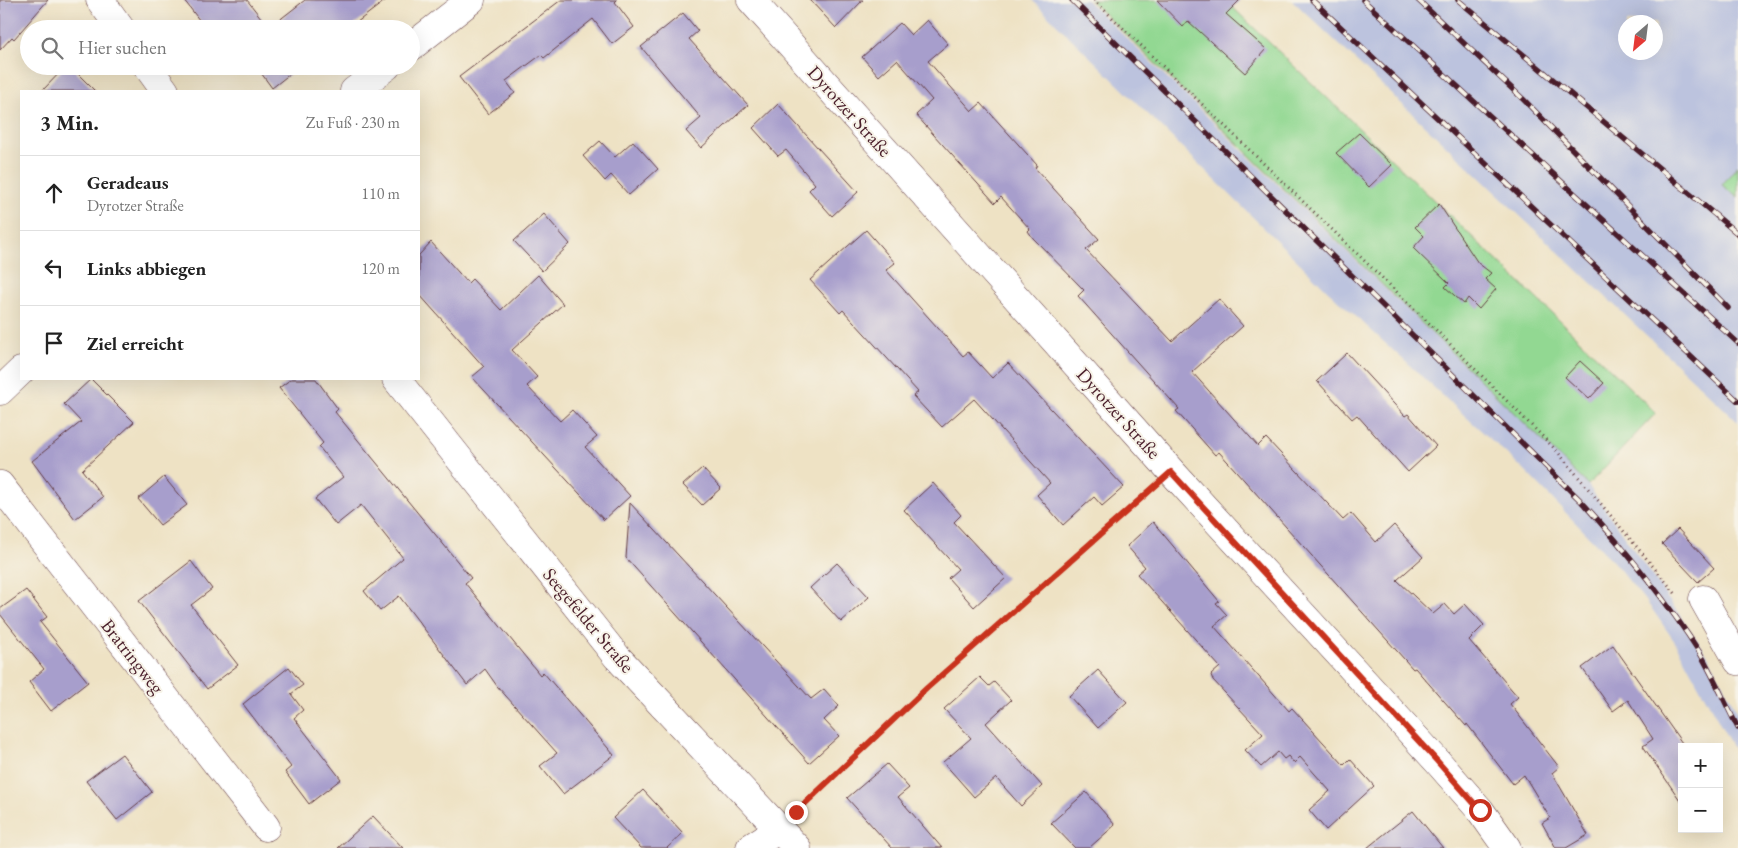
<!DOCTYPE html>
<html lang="de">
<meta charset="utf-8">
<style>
body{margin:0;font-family:"EB Garamond",serif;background:#f2f2f2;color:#222}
.controls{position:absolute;right:15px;bottom:15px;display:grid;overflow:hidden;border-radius:0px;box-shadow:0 5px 20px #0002}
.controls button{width:45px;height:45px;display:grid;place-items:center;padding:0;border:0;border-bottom:1px solid #e0e0e0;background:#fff;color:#222;font:25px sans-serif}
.compass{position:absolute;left:1618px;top:15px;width:45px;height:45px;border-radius:50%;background:#fff;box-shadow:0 5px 20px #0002;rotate:208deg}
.stop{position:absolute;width:15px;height:15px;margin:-11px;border:4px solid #c8321e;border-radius:50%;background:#fff}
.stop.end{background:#c8321e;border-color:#fff;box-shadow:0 1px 5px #0008}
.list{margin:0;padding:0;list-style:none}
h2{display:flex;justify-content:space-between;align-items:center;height:65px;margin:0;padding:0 20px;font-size:21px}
h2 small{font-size:16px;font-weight:400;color:#767676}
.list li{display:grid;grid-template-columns:32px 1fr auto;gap:15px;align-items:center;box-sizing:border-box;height:75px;padding:0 20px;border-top:1px solid #e0e0e0}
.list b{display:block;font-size:19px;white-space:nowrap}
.list p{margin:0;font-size:16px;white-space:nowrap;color:#767676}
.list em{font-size:16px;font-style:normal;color:#767676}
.icon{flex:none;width:28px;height:28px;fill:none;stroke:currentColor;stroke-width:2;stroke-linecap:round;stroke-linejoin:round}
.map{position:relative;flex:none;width:1738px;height:848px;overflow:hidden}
.search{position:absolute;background:#fff;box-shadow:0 5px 20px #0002;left:20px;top:20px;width:400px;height:55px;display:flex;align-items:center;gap:12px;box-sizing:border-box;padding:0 18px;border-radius:28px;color:#767676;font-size:19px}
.panel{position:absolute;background:#fff;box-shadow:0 5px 20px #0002;left:20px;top:90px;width:400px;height:290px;border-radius:0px}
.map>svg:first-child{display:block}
.industrial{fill:#bcc3de;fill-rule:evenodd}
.green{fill:#92d892;stroke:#6e7c5e}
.building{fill:#a79ecc}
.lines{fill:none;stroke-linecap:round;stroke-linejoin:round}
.minor-casing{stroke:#633c42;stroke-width:29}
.path{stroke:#633c42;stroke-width:3;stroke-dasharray:1 4;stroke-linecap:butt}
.minor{stroke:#fff;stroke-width:28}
.rail-casing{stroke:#4a1f2b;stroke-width:5.5}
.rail{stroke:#f7f3e8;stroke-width:4;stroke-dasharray:11;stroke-linecap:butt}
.route{stroke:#c8321e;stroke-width:6}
.labels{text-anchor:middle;stroke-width:4;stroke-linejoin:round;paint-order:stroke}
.street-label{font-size:19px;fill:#4a1f2b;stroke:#f7f3e8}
</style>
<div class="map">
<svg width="1738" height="848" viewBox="0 0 1738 848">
<rect width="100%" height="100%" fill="#f7f3e8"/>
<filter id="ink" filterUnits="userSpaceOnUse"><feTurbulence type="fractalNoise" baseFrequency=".02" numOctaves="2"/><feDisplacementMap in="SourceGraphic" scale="10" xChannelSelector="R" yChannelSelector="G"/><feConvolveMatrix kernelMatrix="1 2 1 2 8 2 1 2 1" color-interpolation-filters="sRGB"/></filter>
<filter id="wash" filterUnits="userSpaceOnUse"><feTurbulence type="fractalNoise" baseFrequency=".0096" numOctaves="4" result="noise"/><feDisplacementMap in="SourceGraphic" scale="20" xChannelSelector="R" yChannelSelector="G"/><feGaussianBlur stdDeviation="1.12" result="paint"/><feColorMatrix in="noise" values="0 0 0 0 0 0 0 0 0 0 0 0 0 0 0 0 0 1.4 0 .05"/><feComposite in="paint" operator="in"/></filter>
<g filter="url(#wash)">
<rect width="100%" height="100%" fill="#eee2c4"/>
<!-- industrial -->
<g class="industrial">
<path d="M1032 0H1087L1588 485 1707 654 1738 713V757L1675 642 1652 609 1611 559 1521 467 1328 291Z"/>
<path d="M1292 0H1738V165L1722 185 1738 198V422ZM1626 22H1656V52H1626Z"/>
</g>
<!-- green -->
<g class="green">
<path d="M1090 0H1225L1656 413 1588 485Z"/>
<path d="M1738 165V198L1722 185Z"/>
</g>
<g id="blocks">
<!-- building -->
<g class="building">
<path d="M0 0H48L14 39 12 37 0 50Z"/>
<path d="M184 0H247L269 28 305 0H386L348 29H206Z"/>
<path d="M561 0H617L615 2 634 27 612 44 593 19 544 58 541 55 506 81 515 93 488 114 459 77Z"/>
<path d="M810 0H863L836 28Z"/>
<path d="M1157 0H1240L1226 14 1266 49 1245 73 1188 21 1183 27Z"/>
<path d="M683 13 698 31 689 39 748 105 701 148 686 131 701 118 641 47Z"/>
<path d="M927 20 948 44 928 61 972 111 981 103 1037 165 1035 168 1099 239 1086 250 1172 341 1219 299 1243 326 1192 372 1258 446 1266 438 1343 520 1351 513 1376 542 1394 525 1423 557 1397 580 1433 614 1445 604 1454 614 1465 604 1484 625 1469 640 1518 697 1510 704 1559 767 1552 773 1588 835 1566 848H1556L1542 823 1550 818 1524 775 1513 784 1467 724 1466 726 1415 668 1413 669 1219 452 1215 455 1176 411 1179 409 1078 296 1084 290 1033 238 1028 231 1030 229 1001 197 995 203 916 115 932 100 897 60 879 76 862 57 900 23 911 35Z"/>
<path d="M66 66H70L95 91H42Z"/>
<path d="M256 66H300L272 88Z"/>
<path d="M778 104 858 192 832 216 809 190 815 184 786 150 778 156 753 128Z"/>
<path d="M1359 133 1392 165 1369 187 1336 153Z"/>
<path d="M600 141 615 157 633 141 658 169 629 195 611 175 605 181 583 156Z"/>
<path d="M1439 204 1478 263 1491 273 1485 279 1496 289 1479 309 1468 298 1464 304 1445 287 1449 283 1413 248 1424 236 1415 227Z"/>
<path d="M544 214 570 244 542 271 514 241Z"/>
<path d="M866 230 895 263 886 270 963 356 968 352 992 378 1008 363 1124 487 1102 506 1094 497 1063 525 1037 495 1050 483 974 399 942 427 913 396 918 392 843 310 840 313 810 280Z"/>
<path d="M431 242 468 283 472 279 501 310 538 275 563 304 512 350 537 377 527 386 560 421 572 410 597 437 585 447 630 496 604 520 472 377 484 367 419 294V255Z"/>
<path d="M1347 353 1405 416 1408 414 1436 446 1408 472 1357 415 1352 419 1317 381Z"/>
<path d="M1580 361 1604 383 1589 399 1565 377Z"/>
<path d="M91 379 134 422 82 470 103 497 75 519 32 461 81 422 64 404Z"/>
<path d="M291 379H316L338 409 335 412 471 578 465 583 540 675 543 672 614 755 563 794 540 766 557 753 497 686 485 669 467 685 399 596 380 611 364 591 403 558 361 505 336 525 315 499 343 477 319 447 323 443 279 388Z"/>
<path d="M702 468 721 488 702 505 683 485Z"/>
<path d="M164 477 187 505 160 525 138 499Z"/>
<path d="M933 483 961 515 954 522 1006 578 974 607 948 578 958 569 904 510Z"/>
<path d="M630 503 811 699 824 689 839 706 824 720 839 736 809 763 626 558Z"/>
<path d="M1153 522 1219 601 1216 603 1227 615 1214 626 1289 711 1292 708 1344 765 1350 759 1374 786 1326 830 1309 810 1330 791 1300 757 1294 763 1288 756 1284 759 1278 752 1261 767 1245 750 1263 734 1213 680 1211 675 1220 667 1137 574 1145 567 1127 546Z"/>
<path d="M1678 529 1714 568 1698 582 1662 544Z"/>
<path d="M191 561 212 589 191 605 238 665 207 689 139 601Z"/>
<path d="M837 563 869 597 841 622 810 588Z"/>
<path d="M26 590 47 617 40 622 88 682 51 711 29 682 44 669 0 614V609Z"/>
<path d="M1613 645 1682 743V803L1643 746 1653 739 1628 700 1613 711 1582 668Z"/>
<path d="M289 667 303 685 291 694 303 710 294 718 341 779 309 804 285 772 291 767 243 704Z"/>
<path d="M1098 670 1127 702 1098 728 1069 696Z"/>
<path d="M980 677 989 686 994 682 1011 700 986 723 1042 786 1021 806 996 778 974 797 943 762 971 738 944 709Z"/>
<path d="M122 754 152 792 117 820 86 781Z"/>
<path d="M887 764 909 788 898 797 942 848H892L847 798Z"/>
<path d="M643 790 683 833 667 848H641L613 818Z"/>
<path d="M1086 792 1115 825 1089 848H1075L1051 823Z"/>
<path d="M1413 811 1443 848H1367Z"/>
<path d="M373 816 403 848H338Z"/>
</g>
</g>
</g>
<g filter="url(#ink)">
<use href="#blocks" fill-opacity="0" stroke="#633c42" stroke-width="1"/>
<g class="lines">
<defs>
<g id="minor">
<path d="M100 0 121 29"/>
<path d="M751 0 1171 471 1437 761 1480 810 1507 848"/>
<path d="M411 47 471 0"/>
<path d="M147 66 165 91"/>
<path d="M354 91 387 66"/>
<path d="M396 379 617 657 797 848"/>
<path d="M0 391 21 371"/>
<path d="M0 485 266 827"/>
<path d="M1703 599 1738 661"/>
<path d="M750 848 779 829"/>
</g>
</defs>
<!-- minor casing -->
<use href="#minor" class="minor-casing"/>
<!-- path -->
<g class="path">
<path d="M1094 0 1429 323 1556 450 1676 594"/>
<path d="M800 809 927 688 1150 490"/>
</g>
<!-- minor -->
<use href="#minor" class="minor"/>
<defs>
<g id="rail">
<path d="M1072 0 1580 500C1624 548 1665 598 1700 653 1714 677 1725 703 1738 728"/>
<path d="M1312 0 1738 401"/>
<path d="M1363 0 1738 343"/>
<path d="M1418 0 1523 99 1728 308"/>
<path d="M1458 0 1738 234"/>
</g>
</defs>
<!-- rail casing -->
<use href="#rail" class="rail-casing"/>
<!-- rail -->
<use href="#rail" class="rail"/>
</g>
</g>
<g class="lines" filter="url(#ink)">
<!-- route -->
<path class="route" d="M796 812 927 688 1171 472 1437 761 1480 810"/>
</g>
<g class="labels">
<!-- street labels -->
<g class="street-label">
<text transform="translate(850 111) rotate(48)" y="7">Dyrotzer Straße</text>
<text transform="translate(1119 413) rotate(48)" y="7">Dyrotzer Straße</text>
<text transform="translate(589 620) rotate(50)" y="7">Seegefelder Straße</text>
<text transform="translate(133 656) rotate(52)" y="7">Bratringweg</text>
</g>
</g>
</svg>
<div class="controls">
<button>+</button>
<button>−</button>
</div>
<svg class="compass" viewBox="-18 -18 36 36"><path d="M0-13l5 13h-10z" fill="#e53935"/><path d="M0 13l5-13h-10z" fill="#767676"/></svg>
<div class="stop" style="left:1480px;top:810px"></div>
<div class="stop end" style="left:796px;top:812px"></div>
<div class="search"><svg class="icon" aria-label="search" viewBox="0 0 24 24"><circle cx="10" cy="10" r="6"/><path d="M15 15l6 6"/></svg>Hier suchen</div>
<section class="panel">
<h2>3 Min.<small>Zu Fuß · 230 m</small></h2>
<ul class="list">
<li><svg class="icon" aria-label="ahead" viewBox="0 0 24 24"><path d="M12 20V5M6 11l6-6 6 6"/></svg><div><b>Geradeaus</b><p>Dyrotzer Straße</p></div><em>110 m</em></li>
<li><svg class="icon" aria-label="left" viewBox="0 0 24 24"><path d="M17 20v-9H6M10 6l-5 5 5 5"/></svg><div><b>Links abbiegen</b></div><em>120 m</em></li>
<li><svg class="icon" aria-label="arrive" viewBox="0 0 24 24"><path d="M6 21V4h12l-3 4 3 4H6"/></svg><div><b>Ziel erreicht</b></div></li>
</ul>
</section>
</div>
